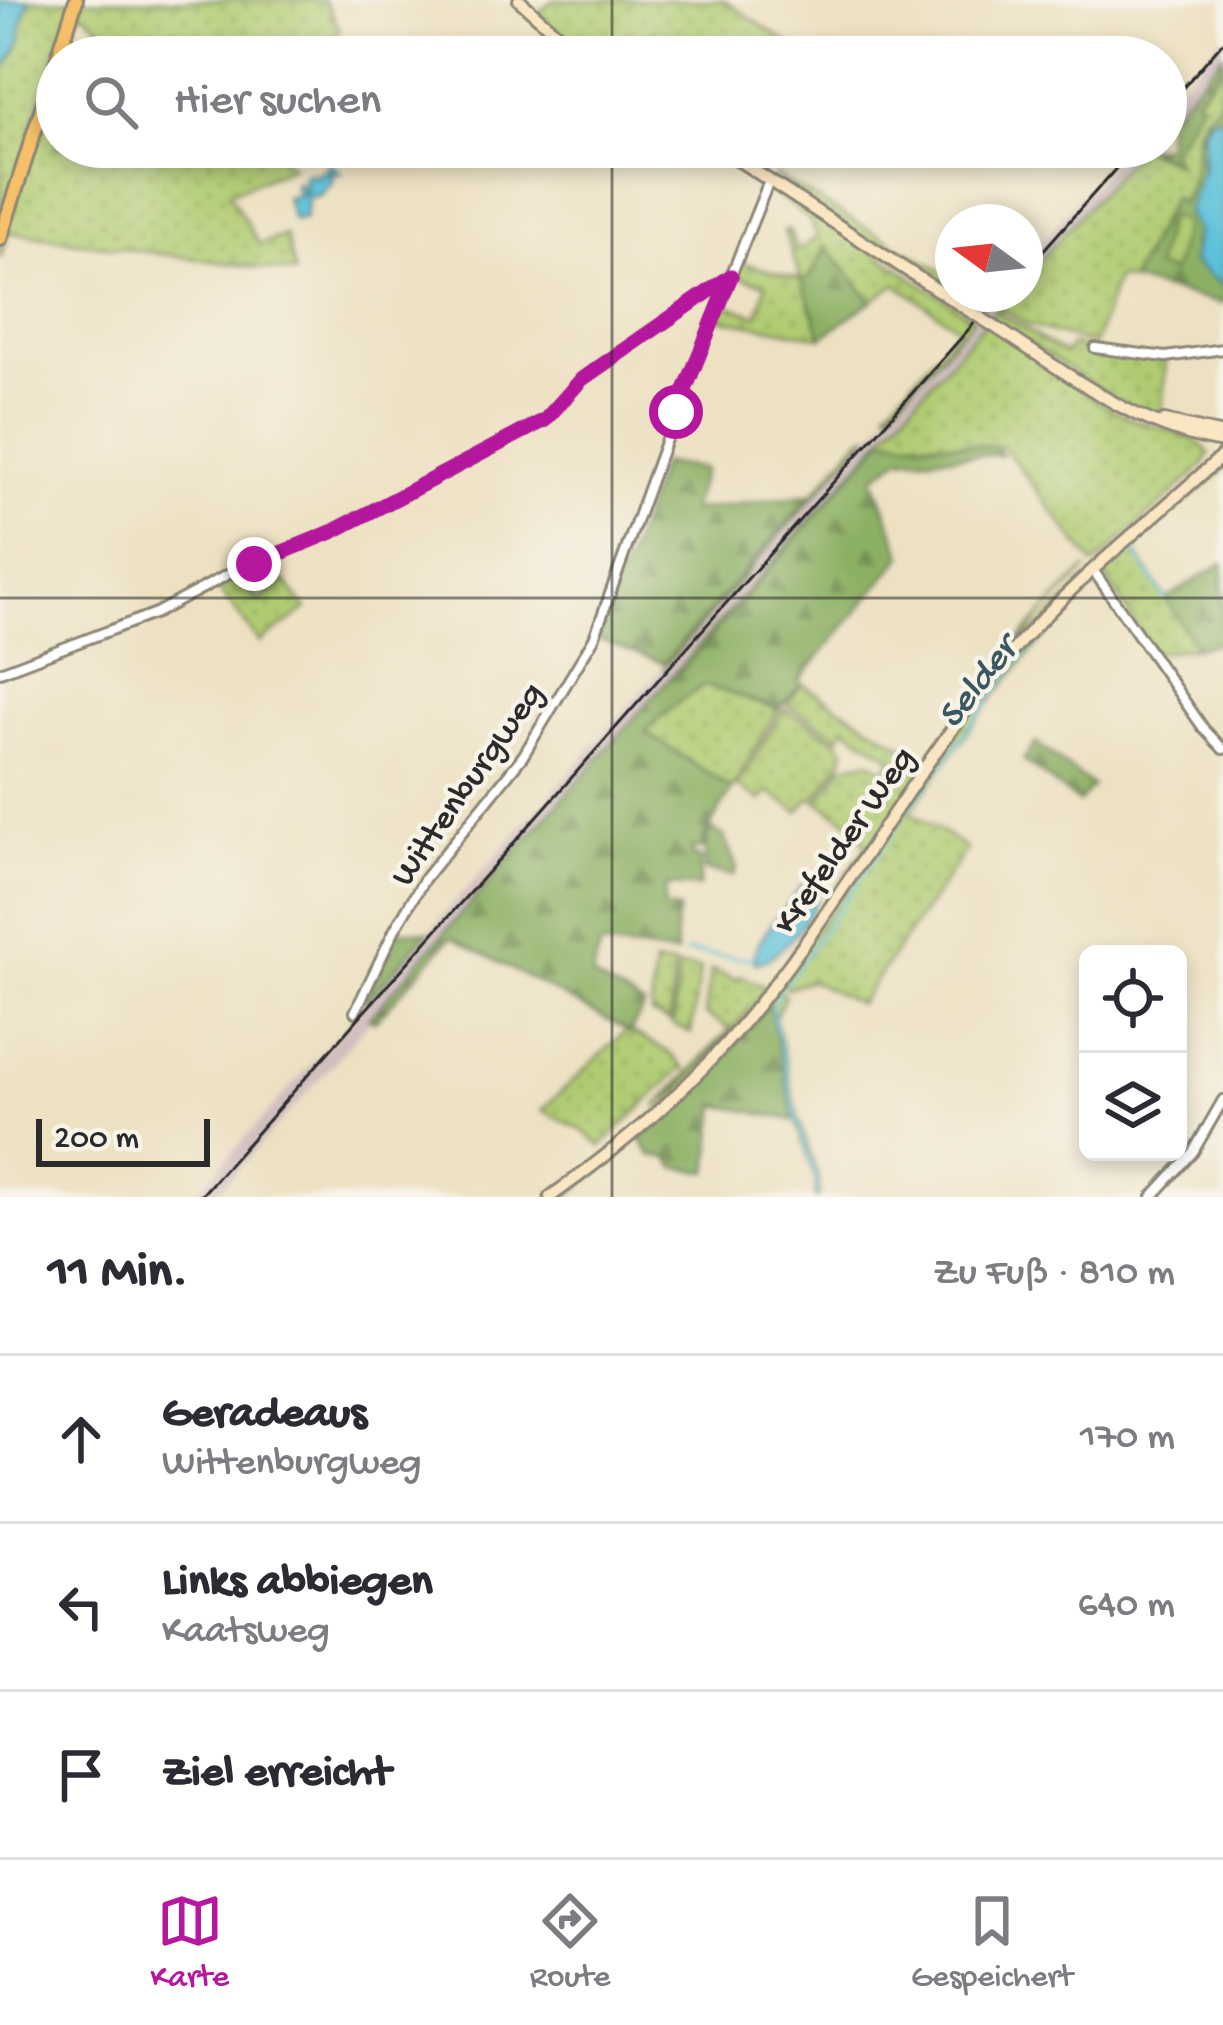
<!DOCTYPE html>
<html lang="de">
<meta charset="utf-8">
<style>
body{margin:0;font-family:"Gochi Hand",sans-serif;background:#f7f7f7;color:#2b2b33}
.controls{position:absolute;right:36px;bottom:36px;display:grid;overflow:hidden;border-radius:18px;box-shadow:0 6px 18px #0003}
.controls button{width:108px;height:108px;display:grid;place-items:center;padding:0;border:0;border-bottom:3px solid #e1e1e2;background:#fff;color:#2b2b33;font:60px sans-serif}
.compass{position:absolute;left:935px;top:204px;width:108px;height:108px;border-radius:50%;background:#fff;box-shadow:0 6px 18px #0003;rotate:285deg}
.scale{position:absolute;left:36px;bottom:30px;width:174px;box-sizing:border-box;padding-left:12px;border:6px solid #2b2b2b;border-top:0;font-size:33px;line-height:42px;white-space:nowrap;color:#2b2b2b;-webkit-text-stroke:9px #f7f3e8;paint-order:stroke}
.stop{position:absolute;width:36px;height:36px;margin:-27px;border:9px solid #b5179e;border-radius:50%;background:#fff}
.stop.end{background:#b5179e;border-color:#fff;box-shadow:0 3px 12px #0008}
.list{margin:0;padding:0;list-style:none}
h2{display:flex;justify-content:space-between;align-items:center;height:156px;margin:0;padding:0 48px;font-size:51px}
h2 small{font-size:39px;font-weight:400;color:#7c7c81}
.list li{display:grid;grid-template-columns:78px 1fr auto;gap:36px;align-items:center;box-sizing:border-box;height:168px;padding:0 48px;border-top:3px solid #e1e1e2}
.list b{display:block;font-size:45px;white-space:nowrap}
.list p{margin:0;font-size:39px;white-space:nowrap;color:#7c7c81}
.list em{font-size:39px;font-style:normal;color:#7c7c81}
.icon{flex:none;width:66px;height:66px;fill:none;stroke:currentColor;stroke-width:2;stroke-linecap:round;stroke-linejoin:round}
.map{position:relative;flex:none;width:1223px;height:1197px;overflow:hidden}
.search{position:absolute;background:#fff;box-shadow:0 6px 18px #0003;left:36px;right:36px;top:36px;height:132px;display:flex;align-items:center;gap:30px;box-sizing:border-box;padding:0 42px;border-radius:66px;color:#7c7c81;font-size:45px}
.sheet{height:660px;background:#fff}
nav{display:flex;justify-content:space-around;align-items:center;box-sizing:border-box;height:168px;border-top:3px solid #e1e1e2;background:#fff;font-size:33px;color:#7c7c81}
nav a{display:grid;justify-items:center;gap:6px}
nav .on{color:#b5179e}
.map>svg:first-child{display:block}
.railway{fill:#d1bfbf}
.grass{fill:url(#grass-dots);stroke:#6e7c4e;stroke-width:3}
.forest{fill:url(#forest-firs);stroke:#5c6e48;stroke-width:3}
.pitch{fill:#b0cc72;stroke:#6e7c4e;stroke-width:3}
.water{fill:#5cc1da;stroke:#447682;stroke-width:3}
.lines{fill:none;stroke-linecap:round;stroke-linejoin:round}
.stream{stroke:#5cc1da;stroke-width:3}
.street-casing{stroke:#8c8676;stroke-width:14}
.secondary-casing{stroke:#8c8676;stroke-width:16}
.primary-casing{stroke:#8c8676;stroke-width:18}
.street{stroke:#fff;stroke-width:8}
.secondary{stroke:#fbe6c4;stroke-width:10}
.primary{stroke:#f6c06b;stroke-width:12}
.rail{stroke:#2b2b2b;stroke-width:3}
.secondary-bridge-casing{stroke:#8c8676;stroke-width:16;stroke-linecap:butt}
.secondary-bridge{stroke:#fbe6c4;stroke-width:10}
.route{stroke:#b5179e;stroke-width:15}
.grid{fill:none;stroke:#2b2b2b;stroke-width:3;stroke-opacity:0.55}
.labels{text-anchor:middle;stroke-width:9;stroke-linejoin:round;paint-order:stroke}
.street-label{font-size:36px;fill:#2b2b2b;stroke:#f7f3e8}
.water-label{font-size:39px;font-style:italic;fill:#3a5860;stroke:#f7f3e8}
</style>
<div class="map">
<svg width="1223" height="1197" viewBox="0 0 1223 1197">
<defs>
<pattern id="grass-dots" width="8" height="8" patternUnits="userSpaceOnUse" patternTransform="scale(3)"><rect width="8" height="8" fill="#b0cc72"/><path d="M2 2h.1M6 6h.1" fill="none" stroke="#98af63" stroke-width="1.8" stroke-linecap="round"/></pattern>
<pattern id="forest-firs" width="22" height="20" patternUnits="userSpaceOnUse" patternTransform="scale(3)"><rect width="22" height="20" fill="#8cb064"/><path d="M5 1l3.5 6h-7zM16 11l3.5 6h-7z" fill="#738f53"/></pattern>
</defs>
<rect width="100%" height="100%" fill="#f7f3e8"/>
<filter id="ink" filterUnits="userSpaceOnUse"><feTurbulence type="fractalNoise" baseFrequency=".00833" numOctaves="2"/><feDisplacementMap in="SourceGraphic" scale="24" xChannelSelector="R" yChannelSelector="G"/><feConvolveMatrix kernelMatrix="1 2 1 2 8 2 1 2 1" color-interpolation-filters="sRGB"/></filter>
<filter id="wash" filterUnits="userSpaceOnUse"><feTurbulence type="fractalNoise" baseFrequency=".004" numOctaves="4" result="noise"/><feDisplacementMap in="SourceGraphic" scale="48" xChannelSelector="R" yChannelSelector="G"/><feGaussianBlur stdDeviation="2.7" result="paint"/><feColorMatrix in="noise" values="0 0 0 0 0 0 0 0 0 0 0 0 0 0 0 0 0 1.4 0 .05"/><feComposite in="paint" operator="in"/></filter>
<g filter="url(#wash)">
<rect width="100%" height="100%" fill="#ede1c2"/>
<!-- railway -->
<g class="railway">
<path d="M1223 36V55L1166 118V101Z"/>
<path d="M1125 147H1140L1025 276V260Z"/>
<path d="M995 294H1009L444 932 333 1064 222 1187 210 1197H193Z"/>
</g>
<!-- grass -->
<g class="grass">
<path d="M30 0H73L0 231 3 71 20 44 22 21Z"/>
<path d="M79 0H324L340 30 303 57H127L112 36 80 10 65 57H61Z"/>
<path d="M553 0H724L808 57H589L540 17 541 10Z"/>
<path d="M1223 66C1223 87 1223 105 1204 116 1196 145 1195 177 1181 204L1172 198 1130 281 1116 279 1094 345 1027 325 1002 309 998 313 1065 354 1071 345 1116 357 1166 360 1162 413 1223 431 1179 423 1123 404 992 320C1036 353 1082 398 1133 419 1155 428 1200 434 1209 454L1204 465 1094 565 1004 447 884 438 682 670 674 673 1009 294H1025V277L1140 147 1174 161 1171 152 1201 102 1196 97Z"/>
<path d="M57 70 49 108 57 110V147H273L292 167 229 193 259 245 285 235 295 273 9 232 0 259V248Z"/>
<path d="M775 175 953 278V294H976L980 298 995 294 979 312 776 180Z"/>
<path d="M785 193 974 318 890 411 887 409 959 328 896 284 872 301 826 247 810 277 802 282 822 337 717 318 723 304 758 315 766 284 734 276 740 262 801 280 784 231 789 230 797 251 818 237 809 219 776 194Z"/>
<path d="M869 434 662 670 858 441Z"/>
<path d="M1223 460V470L1133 547 1196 647 1154 653 1100 568Z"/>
<path d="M1088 568 1041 616 789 956 867 845 862 841 861 830 818 801 843 765 870 761 885 769 893 758 845 727 839 737 787 704 802 684 927 760C978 690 1025 628 1088 568Z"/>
<path d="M238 572 258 601 285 581 307 609 260 643 215 584Z"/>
<path d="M1091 578 1100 580C1026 649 968 730 910 812L967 849 859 1004 810 980 787 988 779 982 980 699 1021 646Z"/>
<path d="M704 685 778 709 732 789 645 733 672 707Z"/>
<path d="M784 708 838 741 845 750 842 760 814 800 809 798 799 812 768 792 761 800 737 787Z"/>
<path d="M654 964 674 966 670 1022 651 1014Z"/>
<path d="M678 967 700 969 691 1033 673 1025Z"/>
<path d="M711 970 738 980 740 975 767 988 694 1074 656 1107 730 1029 705 1014Z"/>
<path d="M776 987 785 996 775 1017 799 1119 819 1181V1197H815L816 1181 795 1120 768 1005 682 1102 567 1197H556L639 1134Z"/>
<path d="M627 1030 668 1052 686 1070 682 1068 601 1146 585 1132 542 1110Z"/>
</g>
<!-- forest -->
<g class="forest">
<path d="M1223 55V66L1196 97 1201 102 1171 152 1177 163 1147 147H1166V118Z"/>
<path d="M1223 96V117L1216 116 1200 155 1202 169 1187 212 1197 231 1193 246 1223 286V304L1130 281 1173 197 1181 203 1191 183 1198 127Z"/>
<path d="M826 247 872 301 822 337 802 281 810 277Z"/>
<path d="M884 438 996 447 1002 455C968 453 936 459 901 457L874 477 903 556 799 681 802 684 778 709 704 685 672 707 645 732 732 789 704 837 703 849 693 848 692 856 701 858 699 887 666 886 664 908 679 910 675 923 676 954 600 946 592 977 644 1006 630 1032 451 937 375 1021 369 1018 674 673 682 670Z"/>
<path d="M662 463 704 469 691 511 812 494 664 663 597 639Z"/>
<path d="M1223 563V642L1196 647 1166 599Z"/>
<path d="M1036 743 1092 786 1079 803 1023 760Z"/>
<path d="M712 829 724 836 737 868 733 876 705 870 707 838Z"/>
<path d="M398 930 428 932 367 1001 364 999Z"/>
<path d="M769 1004 795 1120 717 1105 709 1172 676 1167 669 1158 651 1156 641 1138 718 1064Z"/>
</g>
<!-- pitch -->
<path class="pitch" d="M1168 217 1185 222 1172 272 1155 268Z"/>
<!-- water -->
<g class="water">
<path d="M0 0H30L22 21 20 44 3 71 0 120Z"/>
<path d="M1216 116 1223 118V286L1192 262 1197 231 1187 212 1202 169 1203 131 1209 119Z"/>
<path d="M330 163 341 173 332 174V182L320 195 308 197 304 219 293 220 286 197 304 194 294 189 296 182 306 189 303 176 310 172 315 177 320 171 330 173 326 168Z"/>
<path d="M807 884 818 895C810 920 781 957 756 963L753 959C759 930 786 912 801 886Z"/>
</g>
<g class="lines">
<!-- stream -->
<g class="stream">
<path d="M1107 571 1133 549 1165 599"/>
<path d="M909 810 1016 664 1088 588"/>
<path d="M685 952 706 954"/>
<path d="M707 954 753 959"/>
<path d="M785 984 903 819"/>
<path d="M780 991 771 1005 797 1119 817 1181V1197"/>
</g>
</g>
</g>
<g filter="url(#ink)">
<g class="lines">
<defs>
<g id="street">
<path d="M1095 348 1166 357 1223 349"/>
<path d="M1093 570 1204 729 1223 749"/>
<path d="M0 672 156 613 227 575 334 531 545 420 582 379 730 277"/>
<path d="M355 1012 395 929 425 878 523 756 594 638 673 420 769 181"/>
<path d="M1152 1197 1193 1152 1223 1100"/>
</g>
<g id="secondary">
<path d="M519 0 583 57"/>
<path d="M718 147 968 310"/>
<path d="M1000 330C1071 376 1138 429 1223 442"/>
<path d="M1164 421 1223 434"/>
<path d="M550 1197C615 1151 675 1102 727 1042 831 923 905 782 1005 660 1069 583 1150 522 1223 455"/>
</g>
<g id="primary">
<path d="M58 57 76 0"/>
<path d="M0 239 57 61"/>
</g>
</defs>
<!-- street casing -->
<use href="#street" class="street-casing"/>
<!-- secondary casing -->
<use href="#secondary" class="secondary-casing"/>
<!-- primary casing -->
<use href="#primary" class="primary-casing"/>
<!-- street -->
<use href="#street" class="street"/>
<!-- secondary -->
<use href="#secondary" class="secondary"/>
<!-- primary -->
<use href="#primary" class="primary"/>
<!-- rail -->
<g class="rail">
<path d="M1166 107 1223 42"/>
<path d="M1025 271 1135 147"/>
<path d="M200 1197 1000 294"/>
</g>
<defs>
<path id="secondary-bridge" d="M968 310 1000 330"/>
</defs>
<!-- secondary-bridge casing -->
<use href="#secondary-bridge" class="secondary-bridge-casing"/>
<!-- secondary-bridge -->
<use href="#secondary-bridge" class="secondary-bridge"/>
</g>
</g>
<g class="lines" filter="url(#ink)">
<!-- route -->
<path class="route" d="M254 564 334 531 545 420 582 379 731 276 676 412"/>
</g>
<!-- grid -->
<path class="grid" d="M612 0V57M612 147V1197M0 598H1223"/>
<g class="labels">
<!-- street labels -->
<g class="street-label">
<text transform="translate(464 782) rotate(-55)" y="13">Wittenburgweg</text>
<text transform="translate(841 838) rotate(-55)" y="13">Krefelder Weg</text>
</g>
<!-- water labels -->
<g class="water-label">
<text transform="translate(974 680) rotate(-52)" y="14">Selder</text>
</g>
</g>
</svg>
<div class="controls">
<button><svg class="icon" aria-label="locate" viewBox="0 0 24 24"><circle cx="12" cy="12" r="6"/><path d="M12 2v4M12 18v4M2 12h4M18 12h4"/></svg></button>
<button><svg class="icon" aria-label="layers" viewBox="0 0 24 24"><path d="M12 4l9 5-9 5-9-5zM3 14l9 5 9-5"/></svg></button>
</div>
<svg class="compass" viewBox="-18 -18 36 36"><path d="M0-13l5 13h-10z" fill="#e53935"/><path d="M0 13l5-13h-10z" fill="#7c7c81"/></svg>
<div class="scale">200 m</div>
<div class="stop" style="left:676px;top:412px"></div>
<div class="stop end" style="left:254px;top:564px"></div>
<div class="search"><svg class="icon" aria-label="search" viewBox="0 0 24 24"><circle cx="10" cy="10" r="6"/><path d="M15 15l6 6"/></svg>Hier suchen</div>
</div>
<section class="sheet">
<h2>11 Min.<small>Zu Fuß · 810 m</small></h2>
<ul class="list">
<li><svg class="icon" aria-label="ahead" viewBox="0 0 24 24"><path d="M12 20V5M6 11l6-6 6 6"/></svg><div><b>Geradeaus</b><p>Wittenburgweg</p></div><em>170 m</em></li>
<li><svg class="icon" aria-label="left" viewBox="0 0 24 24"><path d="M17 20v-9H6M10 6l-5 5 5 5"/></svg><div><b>Links abbiegen</b><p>Kaatsweg</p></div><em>640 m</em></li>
<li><svg class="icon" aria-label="arrive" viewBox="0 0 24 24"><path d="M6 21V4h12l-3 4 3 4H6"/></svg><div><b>Ziel erreicht</b></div></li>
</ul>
</section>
<nav>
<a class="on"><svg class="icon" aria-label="map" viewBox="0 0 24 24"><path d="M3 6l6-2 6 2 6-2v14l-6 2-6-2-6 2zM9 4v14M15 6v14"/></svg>Karte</a>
<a><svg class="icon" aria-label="directions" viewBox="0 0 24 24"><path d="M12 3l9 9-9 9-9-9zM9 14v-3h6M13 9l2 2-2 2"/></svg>Route</a>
<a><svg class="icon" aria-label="saved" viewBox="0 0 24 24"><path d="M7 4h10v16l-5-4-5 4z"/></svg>Gespeichert</a>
</nav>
